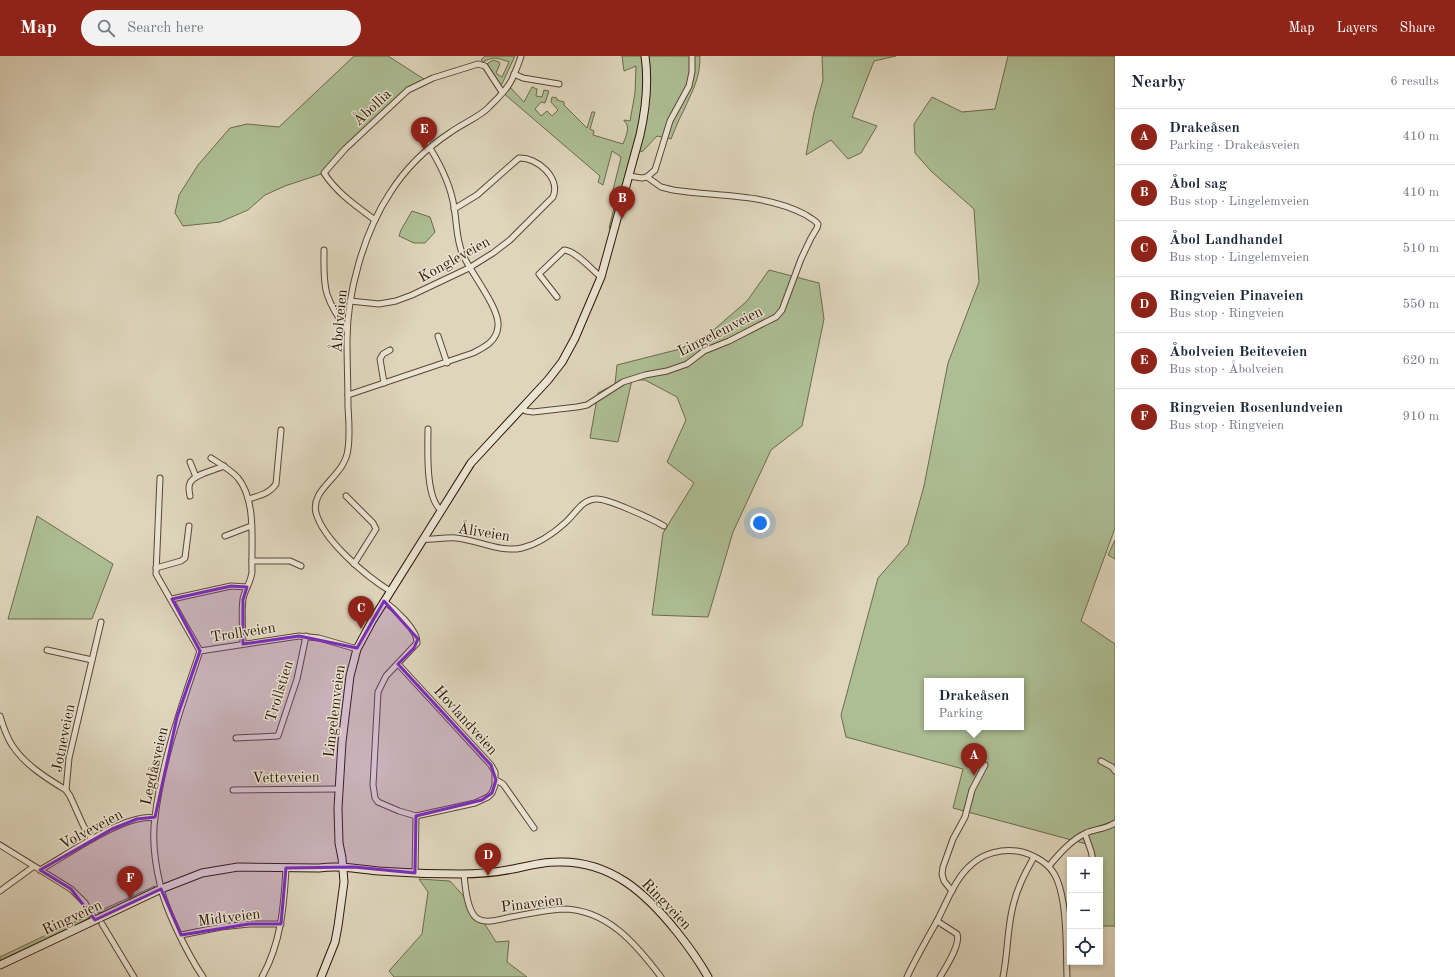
<!DOCTYPE html>
<meta charset="utf-8">
<style>
body{margin:0;font-family:"Old Standard TT",serif;background:#f2f2f3;color:#1f2937}
.controls{position:absolute;right:12px;bottom:12px;display:grid;overflow:hidden;border-radius:0px;box-shadow:0 2px 6px #0003}
.controls button{width:36px;height:36px;display:grid;place-items:center;padding:0;border:0;border-bottom:1px solid #e0e1e3;background:#fff;color:#1f2937;font:20px sans-serif}
.you{position:absolute;left:760px;top:467px;width:14px;height:14px;margin:-10px;border:3px solid #fff;border-radius:50%;background:#1a73e8;box-shadow:0 0 0 6px #1a73e833}
.badge{display:grid;place-items:center;width:26px;height:26px;border-radius:50%;background:#8f2418;color:#fff;font-size:13px;font-weight:700}
.pin{position:absolute;translate:-50% -33px;filter:drop-shadow(0 1px 2px #0008)}
.pin::after{content:'';position:absolute;top:21px;width:14px;height:12px;background:inherit;clip-path:polygon(0 0,100% 0,50% 100%)}
.popup{position:absolute;left:924px;top:622px;width:100px;height:52px;box-sizing:border-box;display:grid;place-content:center;border-radius:0px;background:#fff;filter:drop-shadow(0 1px 3px #0005);font-size:13px;white-space:nowrap;color:#747a83}
.popup b{font-size:15px;color:#1f2937}
.popup::after{content:'';position:absolute;left:50%;top:100%;margin-left:-8px;border:8px solid transparent;border-top-color:#fff}
.list{margin:0;padding:0;list-style:none}
h2{display:flex;justify-content:space-between;align-items:center;height:52px;margin:0;padding:0 16px;font-size:17px}
h2 small{font-size:13px;font-weight:400;color:#747a83}
.list li{display:grid;grid-template-columns:26px 1fr auto;gap:12px;align-items:center;box-sizing:border-box;height:56px;padding:0 16px;border-top:1px solid #e0e1e3}
.list b{display:block;font-size:15px;white-space:nowrap}
.list p{margin:0;font-size:13px;white-space:nowrap;color:#747a83}
.list em{font-size:13px;font-style:normal;color:#747a83}
.icon{flex:none;width:22px;height:22px;fill:none;stroke:currentColor;stroke-width:2;stroke-linecap:round;stroke-linejoin:round}
.map{position:relative;flex:none;width:1115px;height:921px;overflow:hidden}
header{display:flex;align-items:center;gap:24px;box-sizing:border-box;height:56px;padding:0 20px;background:#8f2418;color:#fff}
header strong{font-size:19px}
nav{display:flex;gap:22px;margin-inline-start:auto;font-size:14px}
.search{width:280px;height:36px;background:#f2f2f3;display:flex;align-items:center;gap:10px;box-sizing:border-box;padding:0 14px;border-radius:22px;color:#747a83;font-size:15px}
main{display:flex}
aside{flex:1;background:#fff}
.map>svg:first-child{display:block}
.green{fill:#adbe94;stroke:#6d6a4c;fill-rule:evenodd}
.lines{fill:none;stroke-linecap:round;stroke-linejoin:round}
.street-casing{stroke:#594633;stroke-width:7}
.secondary-casing{stroke:#2d1605;stroke-width:9}
.street{stroke:#eae4d3;stroke-width:5}
.secondary{stroke:#eae4d3;stroke-width:7}
.marked{fill:#7b2cbf;fill-opacity:0.2;stroke:#7b2cbf;stroke-width:3;stroke-linejoin:round}
.labels{text-anchor:middle;stroke-width:3;stroke-linejoin:round;paint-order:stroke}
.street-label{font-size:15px;fill:#2d1605;stroke:#eae4d3}
</style>
<header>
<strong>Map</strong>
<div class="search"><svg class="icon" aria-label="search" viewBox="0 0 24 24"><circle cx="10" cy="10" r="6"/><path d="M15 15l6 6"/></svg>Search here</div>
<nav><a>Map</a><a>Layers</a><a>Share</a></nav>
</header>
<main>
<div class="map">
<svg width="1115" height="921" viewBox="0 0 1115 921">
<rect width="100%" height="100%" fill="#ded5bc"/>
<filter id="stains"><feTurbulence type="fractalNoise" baseFrequency=".005" numOctaves="4"/><feColorMatrix values="0 0 0 0 .2 0 0 0 0 .09 0 0 0 0 .02 0 0 0 .5 -.17"/></filter>
<radialGradient id="worn" r=".72"><stop offset=".6" stop-color="#630" stop-opacity="0"/><stop offset="1" stop-color="#630" stop-opacity=".3"/></radialGradient>
<!-- green -->
<g class="green">
<path d="M354 0H388L427 25 408 34 324 117 285 130 265 139 248 154 220 166 183 170 175 157 179 139 198 109 230 72 247 68 279 71Z"/>
<path d="M485 0H515L502 28 500 29 488 12 487 8 493 4 499 6 500 8 496 17 502 21 509 6C498 2 493 0 483 6L481 4Z"/>
<path d="M622 0H700C700 23 693 33 684 54 679 63 675 73 671 83L657 80 643 95 635 97 614 174 609 172 618 136 613 134 621 102 620 100 612 95 603 129 598 126 600 120 502 36 508 29 524 46 532 31 537 33 536 40 542 41 544 34 549 35 545 47 541 46 535 53 541 60 547 55 552 60 558 54 551 46 552 41 557 42V44L564 46V49L587 72 592 56H595L590 73 594 75 593 79 623 88C626 80 631 70 624 65V64L630 65 635 37 636 10 624 15Z"/>
<path d="M822 0H896L874 5 852 61 877 70 861 97 848 103 831 84 806 99 814 56 823 24Z"/>
<path d="M1008 0H1115V472L1081 565 1115 588V870H1100V804H1091L1090 789 953 752 963 713 846 681 841 659 878 522 908 488 924 430 948 307 979 226 974 153 931 115 915 97 914 68 932 41 962 56 995 53ZM927 625H1021V671H927Z"/>
<path d="M412 155 430 161 435 176 425 187H414L399 180 401 174Z"/>
<path d="M769 214 819 227 824 263 802 370 771 394 733 476 708 561 652 559 663 477 694 427 667 406 686 364 677 341 645 324H632L618 386 590 382 598 337 615 328 617 309 680 293 709 278 747 245Z"/>
<path d="M37 460 113 508 92 563H8Z"/>
<path d="M1115 484V503L1108 499Z"/>
<path d="M419 823 450 825 468 845 472 856 483 865 496 886 509 885 507 906 527 921H394L389 915 422 878 428 836Z"/>
<path d="M155 830 152 834 104 857 97 856Z"/>
<path d="M85 854 89 862 19 900 0 909V901L69 868 84 862 81 857Z"/>
</g>
<g class="lines">
<defs>
<g id="street">
<path d="M514 18 523 22 559 28"/>
<path d="M629 120 642 122 647 121 655 114 670 65 689 30 692 16V0"/>
<path d="M375 164C356 150 337 137 324 117L345 93 408 34 433 22 478 8 485 10 502 36"/>
<path d="M324 194C324 208 323 225 327 238 331 250 339 263 347 273"/>
<path d="M557 241 539 218 564 194C575 194 592 214 601 221"/>
<path d="M350 245 379 248 396 245 412 239 469 212 493 197 510 184 553 141C561 122 537 101 519 102L477 139 454 153"/>
<path d="M438 280 447 307"/>
<path d="M384 327 380 303 383 298 390 294"/>
<path d="M348 339 473 297C485 291 497 285 498 270 500 253 471 217 463 199 456 184 457 167 454 151 451 130 441 110 430 92"/>
<path d="M522 353 526 355 533 356 577 351 587 349 623 326 645 319 667 315 687 308 704 295 729 285 766 266 776 261 782 254 801 203 811 182 817 172 818 168C815 164 810 162 806 159 765 137 717 141 673 134L661 131 647 121"/>
<path d="M428 373C428 392 425 442 441 454"/>
<path d="M211 402C219 407 231 414 238 422 257 445 251 488 252 516 251 526 245 533 243 543 241 558 243 574 243 588"/>
<path d="M190 406 196 421"/>
<path d="M160 422 156 518 200 595 299 580 319 582 357 593"/>
<path d="M190 440C189 435 188 431 190 427 194 418 215 414 224 410"/>
<path d="M346 440 373 467 376 473 354 508"/>
<path d="M248 443C259 440 269 438 276 428L281 374"/>
<path d="M225 480 251 470"/>
<path d="M423 483C434 484 445 481 456 482 478 484 500 497 522 492 538 488 554 477 566 466 576 457 582 443 597 443 609 443 652 463 664 470"/>
<path d="M252 505H290L301 510"/>
<path d="M156 512 181 505 185 502 189 470"/>
<path d="M390 535C366 520 324 485 316 457 310 432 345 421 348 393 350 379 349 365 348 351 348 329 347 306 347 284 347 237 364 176 390 137 405 113 428 91 451 76 462 68 481 60 489 51 497 43 509 32 513 21 516 14 519 7 521 0"/>
<path d="M172 543 231 530 247 531"/>
<path d="M384 545C395 553 418 574 417 587L386 620 378 636 373 729 375 742 378 746 399 755 416 760 475 747 488 741 492 737 495 729V716L491 709 398 608"/>
<path d="M47 594 92 604"/>
<path d="M200 595C182 649 162 704 155 761 152 782 155 807 160 828 165 853 188 899 203 921"/>
<path d="M0 660C3 670 6 680 12 689 24 708 46 722 66 734"/>
<path d="M236 682 278 680 297 623 306 580"/>
<path d="M1101 705 1112 711 1115 715"/>
<path d="M496 724 503 728 534 772"/>
<path d="M233 734 339 733"/>
<path d="M1085 778 1091 795 1093 804"/>
<path d="M92 783 84 771 70 740 66 734 69 702 101 566"/>
<path d="M0 789 71 833 85 847 95 864"/>
<path d="M1049 810C1059 798 1071 784 1086 777 1095 773 1106 773 1115 767"/>
<path d="M40 814C66 800 126 756 155 762"/>
<path d="M415 817 416 760"/>
<path d="M464 818C465 830 467 857 478 863 487 868 501 863 511 861 528 858 545 854 562 853 607 853 636 888 661 921"/>
<path d="M0 835 33 811"/>
<path d="M952 835 944 825 942 818 943 811 953 783 965 761 972 734 985 709"/>
<path d="M937 865 957 878C961 888 946 911 940 921"/>
<path d="M102 868 134 921"/>
<path d="M181 879 221 871 249 868H281"/>
<path d="M262 921C281 887 284 850 286 812"/>
<path d="M907 921C916 902 927 883 937 865 947 846 955 822 972 808 984 797 1002 793 1017 795 1030 797 1046 805 1053 816 1068 838 1066 894 1067 921"/>
<path d="M1003 921C1008 897 1007 873 1013 850 1017 832 1025 817 1034 801"/>
</g>
<g id="secondary">
<path d="M0 909 161 833 202 817 238 811 319 812C340 809 359 813 379 815 406 817 434 818 461 818 480 818 499 816 518 812 531 809 544 806 557 806 610 804 646 837 677 876 689 891 699 905 708 921"/>
<path d="M321 921 335 886 338 870 344 826 342 802 339 787 338 752 342 686 350 620 357 593 372 565 471 407 548 324 562 306 575 282 601 221 640 79C646 52 649 27 645 0"/>
</g>
</defs>
<!-- street casing -->
<use href="#street" class="street-casing"/>
<!-- secondary casing -->
<use href="#secondary" class="secondary-casing"/>
<!-- street -->
<use href="#street" class="street"/>
<!-- secondary -->
<use href="#secondary" class="secondary"/>
</g>
<!-- marked area -->
<path class="marked" d="M231 530 247 531 243 544V588L299 580 357 592 384 545 418 583 414 592 398 608 491 709 496 724 492 737 482 744 416 760 415 817 354 811 286 812 281 868H249L181 879 161 833 95 864 71 833 40 814 112 773 137 763 155 761 177 661 200 595 172 543Z"/>
<g class="labels">
<!-- street labels -->
<g class="street-label">
<text transform="translate(372 51) rotate(-43)" y="5">Åbollia</text>
<text transform="translate(454 203) rotate(-29)" y="5">Kongleveien</text>
<text transform="translate(339 265) rotate(-85)" y="5">Åbolveien</text>
<text transform="translate(720 275) rotate(-27)" y="5">Lingelemveien</text>
<text transform="translate(484 476) rotate(9)" y="5">Åliveien</text>
<text transform="translate(243 576) rotate(-9)" y="5">Trollveien</text>
<text transform="translate(279 635) rotate(-73)" y="5">Trollstien</text>
<text transform="translate(334 655) rotate(-83)" y="5">Lingelemveien</text>
<text transform="translate(466 664) rotate(48)" y="5">Hovlandveien</text>
<text transform="translate(63 682) rotate(-79)" y="5">Jotneveien</text>
<text transform="translate(154 710) rotate(-77)" y="5">Legdåsveien</text>
<text transform="translate(286 721) rotate(-1)" y="5">Vetteveien</text>
<text transform="translate(91 773) rotate(-28)" y="5">Volveveien</text>
<text transform="translate(532 847) rotate(-7)" y="5">Pinaveien</text>
<text transform="translate(667 848) rotate(46)" y="5">Ringveien</text>
<text transform="translate(72 861) rotate(-25)" y="5">Ringveien</text>
<text transform="translate(229 861) rotate(-7)" y="5">Midtveien</text>
</g>
</g>
<rect width="100%" height="100%" filter="url(#stains)"/>
<rect width="100%" height="100%" fill="url(#worn)"/>
</svg>
<div class="controls">
<button>+</button>
<button>−</button>
<button><svg class="icon" aria-label="locate" viewBox="0 0 24 24"><circle cx="12" cy="12" r="6"/><path d="M12 2v4M12 18v4M2 12h4M18 12h4"/></svg></button>
</div>
<div class="you"></div>
<div class="pin badge" style="left:974px;top:720px">A</div>
<div class="popup"><b>Drakeåsen</b>Parking</div>
<div class="pin badge" style="left:622px;top:163px">B</div>
<div class="pin badge" style="left:361px;top:573px">C</div>
<div class="pin badge" style="left:488px;top:820px">D</div>
<div class="pin badge" style="left:424px;top:94px">E</div>
<div class="pin badge" style="left:130px;top:843px">F</div>
</div>
<aside>
<h2>Nearby<small>6 results</small></h2>
<ul class="list">
<li><span class="badge">A</span><div><b>Drakeåsen</b><p>Parking · Drakeåsveien</p></div><em>410 m</em></li>
<li><span class="badge">B</span><div><b>Åbol sag</b><p>Bus stop · Lingelemveien</p></div><em>410 m</em></li>
<li><span class="badge">C</span><div><b>Åbol Landhandel</b><p>Bus stop · Lingelemveien</p></div><em>510 m</em></li>
<li><span class="badge">D</span><div><b>Ringveien Pinaveien</b><p>Bus stop · Ringveien</p></div><em>550 m</em></li>
<li><span class="badge">E</span><div><b>Åbolveien Beiteveien</b><p>Bus stop · Åbolveien</p></div><em>620 m</em></li>
<li><span class="badge">F</span><div><b>Ringveien Rosenlundveien</b><p>Bus stop · Ringveien</p></div><em>910 m</em></li>
</ul>
</aside>
</main>
